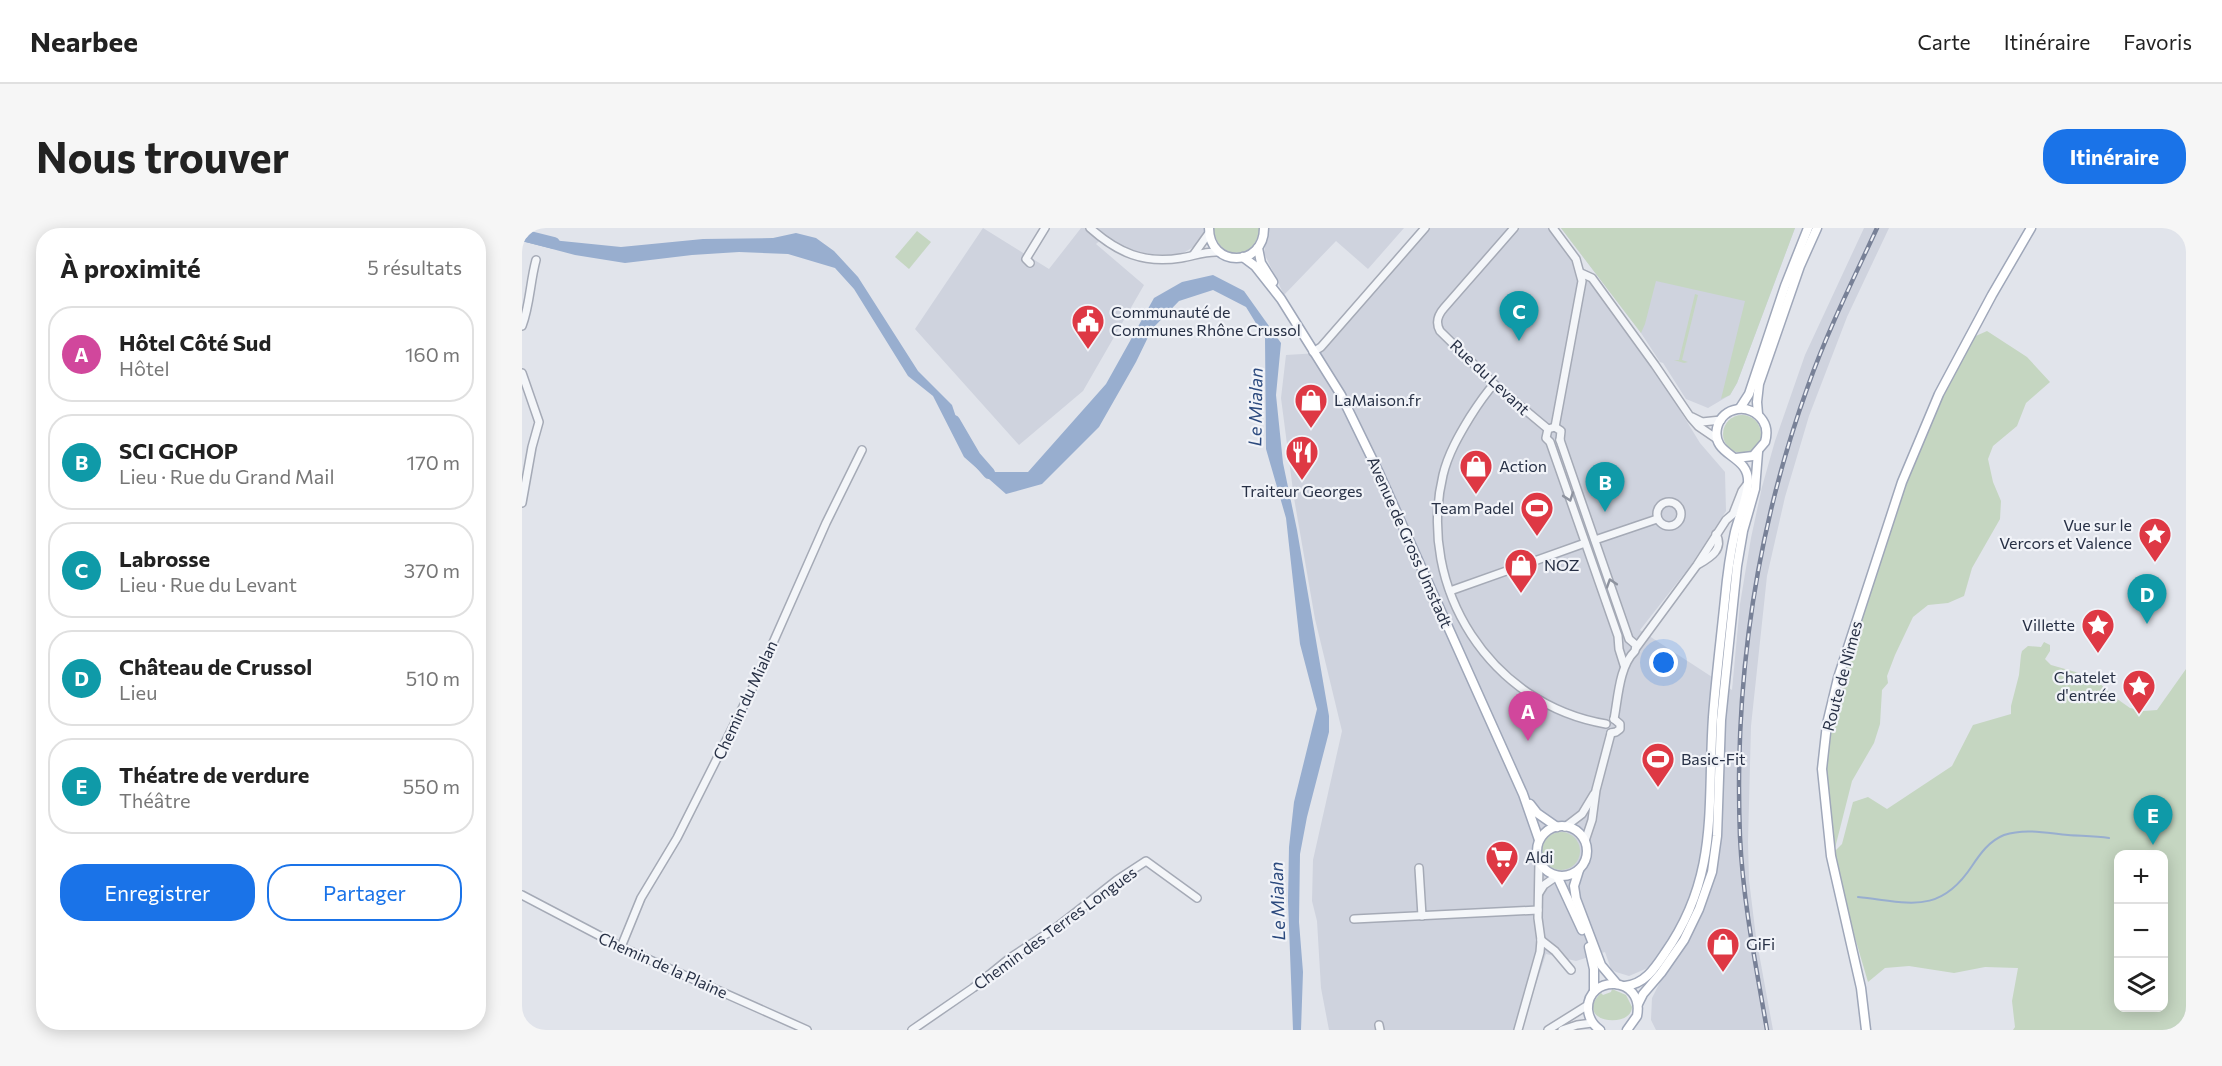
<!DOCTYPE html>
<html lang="fr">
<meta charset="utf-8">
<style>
body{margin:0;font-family:Commissioner,sans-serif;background:#f6f6f6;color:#222}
.controls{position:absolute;right:18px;bottom:18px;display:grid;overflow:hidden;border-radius:12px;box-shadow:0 3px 15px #0003}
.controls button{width:54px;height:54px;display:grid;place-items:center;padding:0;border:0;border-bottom:2px solid #e0e0e0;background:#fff;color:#222;font:30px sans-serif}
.you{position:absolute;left:1142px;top:435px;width:21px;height:21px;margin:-15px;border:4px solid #fff;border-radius:50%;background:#1a73e8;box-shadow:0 0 0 9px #1a73e833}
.badge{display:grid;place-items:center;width:39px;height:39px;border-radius:50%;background:#1a73e8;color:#fff;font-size:20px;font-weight:700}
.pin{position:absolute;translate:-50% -50px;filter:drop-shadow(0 2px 3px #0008)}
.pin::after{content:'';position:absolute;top:32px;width:21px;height:18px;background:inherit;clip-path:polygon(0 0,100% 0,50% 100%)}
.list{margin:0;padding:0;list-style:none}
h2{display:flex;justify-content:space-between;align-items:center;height:78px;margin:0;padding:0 24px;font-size:26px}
h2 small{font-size:20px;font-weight:400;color:#767676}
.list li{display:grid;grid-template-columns:39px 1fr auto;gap:18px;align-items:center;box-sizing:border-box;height:96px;margin:0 12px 12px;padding:0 12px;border:2px solid #e0e0e0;border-radius:24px}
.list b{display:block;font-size:22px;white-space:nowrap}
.list p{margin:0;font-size:20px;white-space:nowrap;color:#767676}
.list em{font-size:20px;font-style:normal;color:#767676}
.actions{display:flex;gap:12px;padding:18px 24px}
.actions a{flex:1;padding:14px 0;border:2px solid #1a73e8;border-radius:24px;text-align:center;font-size:21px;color:#1a73e8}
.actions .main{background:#1a73e8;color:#fff}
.icon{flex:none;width:33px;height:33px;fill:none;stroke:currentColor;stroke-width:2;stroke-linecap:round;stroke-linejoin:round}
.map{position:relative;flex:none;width:1664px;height:802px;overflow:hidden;border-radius:24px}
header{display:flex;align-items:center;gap:36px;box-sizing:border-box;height:84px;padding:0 30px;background:#fff;border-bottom:2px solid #e0e0e0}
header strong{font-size:28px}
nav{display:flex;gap:33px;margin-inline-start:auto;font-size:21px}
.intro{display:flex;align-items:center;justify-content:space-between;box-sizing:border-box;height:144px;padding:0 36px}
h1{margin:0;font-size:42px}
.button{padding:15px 27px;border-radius:24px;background:#1a73e8;color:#fff;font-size:21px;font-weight:700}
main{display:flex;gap:36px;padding:0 36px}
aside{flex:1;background:#fff;border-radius:24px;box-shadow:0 3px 15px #0003}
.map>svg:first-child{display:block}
.built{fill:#cfd3de}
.green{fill:#c5d6c1;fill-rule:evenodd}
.water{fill:#98aecf}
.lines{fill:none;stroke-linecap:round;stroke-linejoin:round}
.stream{stroke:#98aecf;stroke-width:2}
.river{stroke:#98aecf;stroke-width:12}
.minor-casing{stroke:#a5aab6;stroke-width:10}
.major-casing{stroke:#9fa7b9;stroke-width:11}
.minor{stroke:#f4f6f9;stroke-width:7}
.major{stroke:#fff;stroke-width:8}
.rail-casing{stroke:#788197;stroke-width:4.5}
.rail{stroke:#f1f3f8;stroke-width:2;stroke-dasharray:7;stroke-linecap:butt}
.oneway{stroke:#8e939f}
.labels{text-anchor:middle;stroke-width:4.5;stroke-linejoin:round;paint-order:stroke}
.poi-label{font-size:16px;fill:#273045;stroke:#f1f3f8;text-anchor:start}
.street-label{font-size:16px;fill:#273045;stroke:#f1f3f8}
.water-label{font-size:18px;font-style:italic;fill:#2c4a7e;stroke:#f1f3f8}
</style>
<header>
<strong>Nearbee</strong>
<nav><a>Carte</a><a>Itinéraire</a><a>Favoris</a></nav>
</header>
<div class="intro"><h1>Nous trouver</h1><a class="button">Itinéraire</a></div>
<main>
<aside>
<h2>À proximité<small>5 résultats</small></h2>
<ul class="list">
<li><span class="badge" style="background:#d1479c">A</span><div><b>Hôtel Côté Sud</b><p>Hôtel</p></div><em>160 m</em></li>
<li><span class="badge" style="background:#0f9aa8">B</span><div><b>SCI GCHOP</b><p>Lieu · Rue du Grand Mail</p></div><em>170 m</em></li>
<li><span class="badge" style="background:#0f9aa8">C</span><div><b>Labrosse</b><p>Lieu · Rue du Levant</p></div><em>370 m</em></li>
<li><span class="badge" style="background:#0f9aa8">D</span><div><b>Château de Crussol</b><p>Lieu</p></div><em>510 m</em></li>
<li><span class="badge" style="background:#0f9aa8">E</span><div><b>Théatre de verdure</b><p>Théâtre</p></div><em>550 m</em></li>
</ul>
<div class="actions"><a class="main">Enregistrer</a><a>Partager</a></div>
</aside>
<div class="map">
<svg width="1664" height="802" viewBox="0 0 1664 802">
<rect width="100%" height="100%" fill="#e1e4eb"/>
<!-- built -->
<g class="built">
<path d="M461 0 527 41 559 0H683L679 11 673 18 658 27 618 26 606 23 582 9 574 16 622 57 561 163 497 217 393 101Z"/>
<path d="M746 0H882L846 41 814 13 762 67 742 25Z"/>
<path d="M907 0H1027L1132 140 1178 215 1203 244 1204 283 1169 337 1118 402 1210 462 1218 376 1229 310 1240 259 1253 213 1283 127 1342 0H1367L1325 89 1287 188 1263 269 1245 348 1229 498 1226 614 1227 652 1234 709 1251 802H1134L1129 792 1130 770 1141 748 1128 739 1107 748 1094 744 1089 741 1083 724 1054 733 1024 726 999 802H807L799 760 795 693 790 673 791 632 820 503 793 391 772 270 759 170 764 127 797 125Z"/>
<path d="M1039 0H1273L1215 155 1208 167 1186 180 1164 171 1141 135 1138 134 1119 105Z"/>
</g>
<!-- green -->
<g class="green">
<path d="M692 0H737C736 33 693 33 692 0Z"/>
<path d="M1039 0H1273L1215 155 1208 167 1199 171 1223 73 1134 53 1123 96 1119 105Z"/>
<path d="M395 3 409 14 387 41 373 29Z"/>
<path d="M1173 66 1176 67 1160 132 1166 134 1162 135 1152 132H1157Z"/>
<path d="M1465 103 1505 129 1528 154 1504 175 1495 198 1471 218 1466 231 1471 254 1479 273 1478 291 1450 340 1442 368 1426 375 1406 377 1391 389 1373 427 1365 448 1366 455 1360 462 1358 496 1352 515 1330 553 1312 624 1320 616 1331 574 1346 569 1365 581 1430 538 1451 497 1489 486V478L1497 447 1499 427 1500 423 1506 418 1519 419 1522 414 1528 417V423L1523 431 1529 437 1571 449 1591 468 1608 480 1622 483 1635 482 1664 441V802H1491L1493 799 1490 773 1496 740 1463 739 1432 745 1387 738 1363 740 1346 754 1309 628 1300 541 1305 496 1380 254 1447 111ZM1596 626H1642V780H1596Z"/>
<circle cx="1220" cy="206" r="19"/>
<circle cx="1039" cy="623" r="19"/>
<path d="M1090 761 1104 767 1110 779C1109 802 1050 794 1079 765L1081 767 1089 764Z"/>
</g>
<!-- water -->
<path class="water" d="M274 5 294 10 312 23 336 49 396 143 430 177 442 213 455 233 473 244H506L584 156 632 70 660 54 691 47 722 63 759 115 754 167 761 235 775 302 807 488V504L785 589 778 626 777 694 781 744 779 802H771L766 673 767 619 772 574 795 481 778 416 764 290 744 221 743 110 724 79 691 62 657 73 630 101 614 134 577 199 520 256 484 266 442 229 411 168 386 148 332 61 313 40 266 26 217 24 170 27 103 35 53 27 0 13V9L99 19 181 11 251 10Z"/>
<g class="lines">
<!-- stream -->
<path class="stream" d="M1336 669C1386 674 1417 688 1450 638 1458 626 1467 613 1482 607 1503 600 1524 605 1546 607 1559 608 1573 608 1587 610"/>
<!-- river -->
<g class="river">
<path d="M0 7 32 15"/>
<path d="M432 193 453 229 467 245"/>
</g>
<defs>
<g id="minor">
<path d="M568 0C596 25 622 36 659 30 672 28 683 23 697 24"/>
<path d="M992 0 922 80C916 87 913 94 918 103L972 156 1026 201"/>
<path d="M1031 0 1054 31 1060 53 1033 199"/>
<path d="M672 26 687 5"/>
<path d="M508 35 504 31 523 0"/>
<path d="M1059 45 1070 50 1133 137 1169 190 1176 198 1195 211"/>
<path d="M0 98C8 77 8 54 14 32"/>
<path d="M791 124 799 119 903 0"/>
<path d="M0 145 17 194 10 219 0 275"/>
<path d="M972 156C963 166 955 178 948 189 937 207 926 226 921 247 894 360 969 477 1084 496"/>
<path d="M1170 189 1180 194 1199 192"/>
<path d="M1033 199 1026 201 1024 210 1028 214 1096 408 1097 421 1102 437"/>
<path d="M1033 199 1039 203 1038 212"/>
<path d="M1038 212 1107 411 1114 417 1113 423C1097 438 1096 471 1092 491"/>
<circle cx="1147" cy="286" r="12"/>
<path d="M1073 312 1135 291"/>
<path d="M1177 336C1189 329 1202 321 1194 306"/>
<path d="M928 363 1063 315"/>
<path d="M1114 420 1175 337 1204 292 1211 286 1220 263 1226 255"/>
<path d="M1089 505 1094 504 1098 501V496L1092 491"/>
<path d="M1043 599 1060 586 1072 566"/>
<path d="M1063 613 1070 592 1074 562 1089 505"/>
<path d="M897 640 900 688"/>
<path d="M1017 665 1022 657 1035 648"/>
<path d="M0 667 99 719 285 802"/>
<path d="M832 691 1016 682"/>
<path d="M1019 712 1033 723 1049 742"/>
<path d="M99 719 119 670 155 610 235 451 304 295 340 222"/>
<path d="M857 797 858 802"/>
<path d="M390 802 451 760 488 730 535 699 595 652 624 633 675 670"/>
<path d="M996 802 1018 724 1019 712 1016 690 1017 634"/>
<path d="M1026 802 1066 777"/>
<path d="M1040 802 1055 797 1070 795"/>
</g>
<g id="major">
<path d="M687 0C687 40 742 40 742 0"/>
<path d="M736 20 739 35 751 54"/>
<path d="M721 29 733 38 759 71 819 167 857 245 1001 566 1017 612"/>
<path d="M1218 180 1227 166 1263 58 1286 0"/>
<path d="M1236 186 1235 174 1237 156 1278 38 1295 0"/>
<path d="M1008 576 1015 585 1035 599"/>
<circle cx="1040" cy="623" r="25"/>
<path d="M1057 642 1052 658 1054 671 1079 737 1095 756"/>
<path d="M1035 648 1060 702"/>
<path d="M1067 719 1072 741V763"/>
<path d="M1103 758C1123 756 1133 740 1143 725 1198 647 1185 577 1191 489 1194 450 1199 410 1203 371 1205 349 1208 326 1213 304 1217 288 1225 271 1226 255 1228 226 1189 229 1195 200 1200 178 1229 174 1241 193 1245 199 1245 207 1243 214L1231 228 1214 230"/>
<path d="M1116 776 1121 766 1139 745 1162 712 1177 681 1190 644 1195 608 1199 492 1215 338 1221 303 1233 261 1236 224"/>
<path d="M1078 802C1071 797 1067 791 1066 782 1064 746 1123 747 1115 788L1105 802"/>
<path d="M1344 802 1339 760 1309 628 1300 541 1305 496 1316 450 1380 254 1417 166 1470 67 1509 0"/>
</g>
</defs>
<!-- minor casing -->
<use href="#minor" class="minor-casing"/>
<!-- major casing -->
<use href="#major" class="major-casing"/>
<!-- minor -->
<use href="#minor" class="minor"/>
<!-- major -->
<use href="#major" class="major"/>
<defs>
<path id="rail" d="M1245 802C1234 738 1221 674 1218 609 1212 456 1234 302 1286 158 1305 104 1331 52 1355 0"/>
</defs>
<!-- rail casing -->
<use href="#rail" class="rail-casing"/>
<!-- rail -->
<use href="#rail" class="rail"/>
</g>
<!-- one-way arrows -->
<defs><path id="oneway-chevron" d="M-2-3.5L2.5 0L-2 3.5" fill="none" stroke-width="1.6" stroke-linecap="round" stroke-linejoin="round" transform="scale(1.5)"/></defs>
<g class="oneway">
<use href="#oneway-chevron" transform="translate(1047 269) rotate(71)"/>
<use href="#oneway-chevron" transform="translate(1089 355) rotate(-108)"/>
</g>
<!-- icons -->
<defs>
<symbol id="civic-pin" viewBox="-11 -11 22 30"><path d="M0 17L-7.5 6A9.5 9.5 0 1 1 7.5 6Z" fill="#de3844" stroke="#f1f3f8"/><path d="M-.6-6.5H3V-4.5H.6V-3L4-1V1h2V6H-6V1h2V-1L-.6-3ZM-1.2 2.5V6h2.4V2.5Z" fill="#fff"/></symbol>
<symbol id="shop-pin" viewBox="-11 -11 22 30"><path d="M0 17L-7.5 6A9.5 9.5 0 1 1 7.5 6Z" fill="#de3844" stroke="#f1f3f8"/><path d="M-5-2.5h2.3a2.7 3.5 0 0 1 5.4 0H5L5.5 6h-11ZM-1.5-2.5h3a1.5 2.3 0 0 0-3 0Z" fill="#fff"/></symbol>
<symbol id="restaurant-pin" viewBox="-11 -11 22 30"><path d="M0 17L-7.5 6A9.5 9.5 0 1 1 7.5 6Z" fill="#de3844" stroke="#f1f3f8"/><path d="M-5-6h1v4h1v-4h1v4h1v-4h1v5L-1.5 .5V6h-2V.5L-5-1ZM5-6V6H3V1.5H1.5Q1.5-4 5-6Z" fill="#fff"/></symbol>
<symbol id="stadium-pin" viewBox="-11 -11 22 30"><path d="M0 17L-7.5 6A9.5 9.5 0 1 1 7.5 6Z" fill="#de3844" stroke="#f1f3f8"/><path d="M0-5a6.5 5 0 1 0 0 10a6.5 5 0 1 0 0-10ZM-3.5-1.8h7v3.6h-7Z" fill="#fff"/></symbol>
<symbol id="sight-pin" viewBox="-11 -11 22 30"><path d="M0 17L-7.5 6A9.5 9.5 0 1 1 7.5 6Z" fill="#de3844" stroke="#f1f3f8"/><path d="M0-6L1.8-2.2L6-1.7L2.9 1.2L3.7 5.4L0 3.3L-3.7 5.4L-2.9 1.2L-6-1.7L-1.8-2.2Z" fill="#fff"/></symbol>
<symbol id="supermarket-pin" viewBox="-11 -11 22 30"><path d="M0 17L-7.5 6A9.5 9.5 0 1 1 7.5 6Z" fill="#de3844" stroke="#f1f3f8"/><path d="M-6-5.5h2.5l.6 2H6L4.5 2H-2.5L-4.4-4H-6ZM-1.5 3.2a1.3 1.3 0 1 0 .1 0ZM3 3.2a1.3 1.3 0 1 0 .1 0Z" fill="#fff"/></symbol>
</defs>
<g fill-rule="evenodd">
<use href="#civic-pin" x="547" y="74" width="38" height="52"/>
<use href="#shop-pin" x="770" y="153" width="38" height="52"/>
<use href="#restaurant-pin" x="761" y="205" width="38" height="52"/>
<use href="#shop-pin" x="935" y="219" width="38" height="52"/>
<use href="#stadium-pin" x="996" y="261" width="38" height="52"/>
<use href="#sight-pin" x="1614" y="287" width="38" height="52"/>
<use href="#shop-pin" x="980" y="318" width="38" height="52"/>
<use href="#sight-pin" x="1557" y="378" width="38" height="52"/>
<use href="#sight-pin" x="1598" y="439" width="38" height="52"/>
<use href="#stadium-pin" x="1117" y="512" width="38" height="52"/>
<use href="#supermarket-pin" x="961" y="610" width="38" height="52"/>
<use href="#shop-pin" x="1182" y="697" width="38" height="52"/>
</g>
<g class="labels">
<!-- poi labels -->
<g class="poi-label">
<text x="589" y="90">Communauté de<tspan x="589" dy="18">Communes Rhône Crussol</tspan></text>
<text x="812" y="178">LaMaison.fr</text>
<text x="977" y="244">Action</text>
<text x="780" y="269" text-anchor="middle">Traiteur Georges</text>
<text x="992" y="286" text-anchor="end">Team Padel</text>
<text x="1610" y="303" text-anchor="end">Vue sur le<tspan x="1610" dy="18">Vercors et Valence</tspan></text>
<text x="1022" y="343">NOZ</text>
<text x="1553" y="403" text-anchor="end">Villette</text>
<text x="1594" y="455" text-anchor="end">Chatelet<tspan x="1594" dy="18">d'entrée</tspan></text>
<text x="1159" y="537">Basic-Fit</text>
<text x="1003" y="635">Aldi</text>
<text x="1224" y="722">GiFi</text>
</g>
<!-- street labels -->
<g class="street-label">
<text transform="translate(968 149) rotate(43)" y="6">Rue du Levant</text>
<text transform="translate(888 314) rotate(66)" y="6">Avenue de Gross Umstadt</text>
<text transform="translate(1320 448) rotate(-75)" y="6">Route de Nîmes</text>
<text transform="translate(223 472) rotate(-65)" y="6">Chemin du Mialan</text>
<text transform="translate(533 700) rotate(-36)" y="6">Chemin des Terres Longues</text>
<text transform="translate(141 737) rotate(24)" y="6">Chemin de la Plaine</text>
</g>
<!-- water labels -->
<g class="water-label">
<text transform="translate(734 179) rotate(-89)" y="6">Le Mialan</text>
<text transform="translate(756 673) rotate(-92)" y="6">Le Mialan</text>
</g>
</g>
</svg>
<div class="controls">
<button>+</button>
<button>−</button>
<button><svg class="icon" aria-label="layers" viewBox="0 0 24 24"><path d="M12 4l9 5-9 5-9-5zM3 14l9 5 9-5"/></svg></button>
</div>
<div class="you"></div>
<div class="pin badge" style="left:1006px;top:513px;background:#d1479c">A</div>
<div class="pin badge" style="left:1083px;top:284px;background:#0f9aa8">B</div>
<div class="pin badge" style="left:997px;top:113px;background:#0f9aa8">C</div>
<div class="pin badge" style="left:1625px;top:396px;background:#0f9aa8">D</div>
<div class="pin badge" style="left:1631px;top:617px;background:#0f9aa8">E</div>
</div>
</main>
